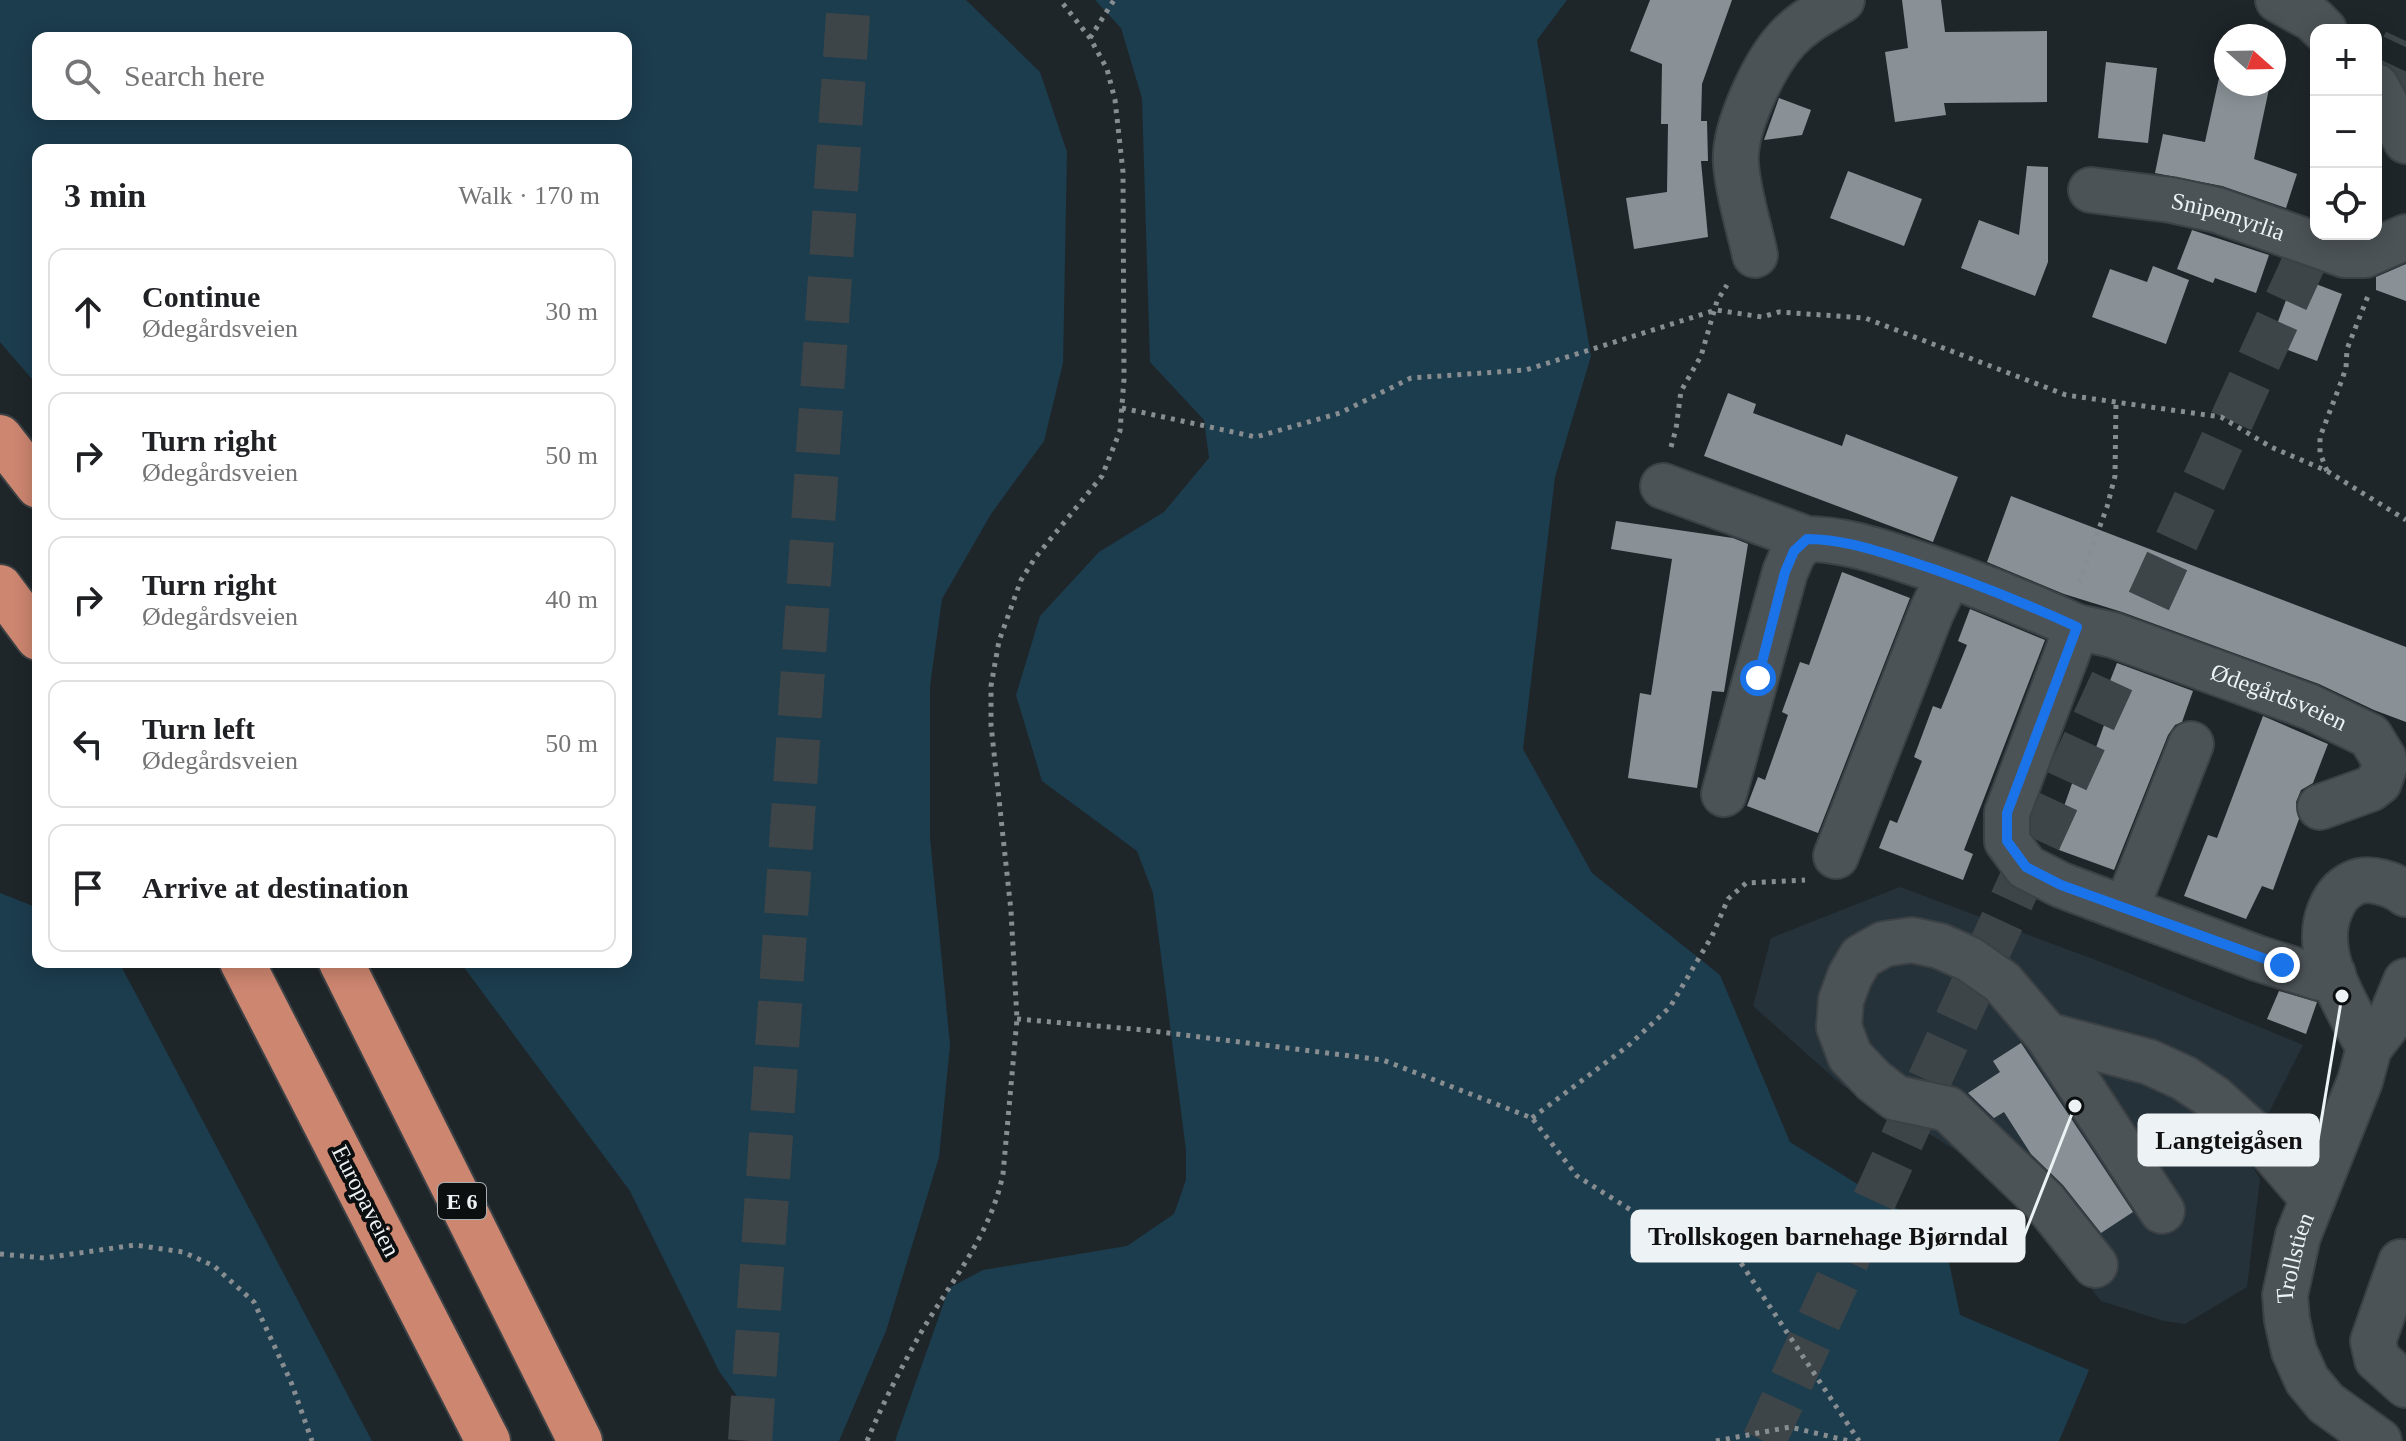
<!DOCTYPE html>
<meta charset="utf-8">
<style>
body{margin:0;font-family:"Times New Roman",serif;background:#f2f2f2;color:#202124}
.controls{position:absolute;right:24px;top:24px;display:grid;overflow:hidden;border-radius:16px;box-shadow:0 4px 20px #0003}
.controls button{width:72px;height:72px;display:grid;place-items:center;padding:0;border:0;border-bottom:2px solid #e0e0e0;background:#fff;color:#202124;font:40px sans-serif}
.compass{position:absolute;left:2214px;top:24px;width:72px;height:72px;border-radius:50%;background:#fff;box-shadow:0 4px 20px #0003;rotate:110deg}
.stop{position:absolute;width:24px;height:24px;margin:-18px;border:6px solid #1a73e8;border-radius:50%;background:#fff}
.stop.end{background:#1a73e8;border-color:#fff;box-shadow:0 2px 8px #0008}
.list{margin:0;padding:0;list-style:none}
h2{display:flex;justify-content:space-between;align-items:center;height:104px;margin:0;padding:0 32px;font-size:34px}
h2 small{font-size:26px;font-weight:400;color:#757577}
.list li{display:grid;grid-template-columns:52px 1fr auto;gap:24px;align-items:center;box-sizing:border-box;height:128px;margin:0 16px 16px;padding:0 16px;border:2px solid #e0e0e0;border-radius:16px}
.list b{display:block;font-size:30px;white-space:nowrap}
.list p{margin:0;font-size:26px;white-space:nowrap;color:#757577}
.list em{font-size:26px;font-style:normal;color:#757577}
.icon{flex:none;width:44px;height:44px;fill:none;stroke:currentColor;stroke-width:2;stroke-linecap:round;stroke-linejoin:round}
.map{position:relative;flex:none;width:2406px;height:1441px;overflow:hidden}
.search{position:absolute;background:#fff;box-shadow:0 4px 20px #0003;left:32px;top:32px;width:600px;height:88px;display:flex;align-items:center;gap:20px;box-sizing:border-box;padding:0 28px;border-radius:16px;color:#757577;font-size:30px}
.panel{position:absolute;background:#fff;box-shadow:0 4px 20px #0003;left:32px;top:144px;width:600px;height:824px;border-radius:16px}
.map>svg:first-child{display:block}
.built{fill:#25323a}
.green{fill:#1c3d4e;fill-rule:evenodd}
.building{fill:#899196}
.lines{fill:none;stroke-linecap:round;stroke-linejoin:round}
.minor-tunnel{stroke:#3e4548;stroke-width:44;stroke-dasharray:44 22;stroke-linecap:butt}
.minor-casing{stroke:#3b4144;stroke-width:48}
.highway-casing{stroke:#3b4144;stroke-width:48}
.path{stroke:#878d90;stroke-width:5;stroke-dasharray:4 6;stroke-linecap:butt}
.minor{stroke:#4c5357;stroke-width:44}
.highway{stroke:#cd8670;stroke-width:44}
.route{stroke:#1a73e8;stroke-width:10}
.labels{text-anchor:middle;stroke-width:8;stroke-linejoin:round;paint-order:stroke}
.shield{fill:#0c0f10;stroke:#aaaeb0;stroke-width:2}
.shield-label{font-size:22px;font-weight:bold;fill:#edf2f4}
.street-label{font-size:24px;fill:#edf2f4;stroke:#0c0f10}
.leader{fill:none;stroke:#edf2f4;stroke-width:3}
.callout-dot{fill:#edf2f4;stroke:#0c0f10;stroke-width:3}
.callout{fill:#edf2f4;stroke:#edf2f4;stroke-width:3}
.callout-label{font-size:26px;text-anchor:middle;font-weight:bold;fill:#111}
</style>
<div class="map">
<svg width="2406" height="1441" viewBox="0 0 2406 1441">
<rect width="100%" height="100%" fill="#1f262a"/>
<!-- built -->
<path class="built" d="M1900 887 2109 965 2303 1045 2262 1126 2241 1147 2260 1179 2247 1287 2185 1324 2164 1321 2101 1301 2011 1185 1936 1138 1843 1086 1753 1006 1771 938Z"/>
<!-- green -->
<g class="green">
<path d="M0 0H966L1040 72 1067 152 1063 363 1044 441 991 514 942 599 930 686V838L950 1045 939 1157 886 1331 839 1441H769L719 1371 630 1191 460 962H626V150H38V386L0 342ZM38 38H626V114H38Z"/>
<path d="M1095 0H1567L1537 40 1591 356 1555 477 1523 749 1592 873 1720 975 1790 1142 1944 1238 1960 1315 2089 1370 2059 1441H895L949 1288 983 1270 1127 1246 1174 1214 1186 1180V1150L1153 893 1137 851 1042 781 1016 695 1040 616 1099 552 1164 512 1209 458 1204 420 1150 362 1142 98 1121 28Z"/>
<path d="M0 893 38 908V962H119L372 1441H0Z"/>
</g>
<!-- building -->
<g class="building">
<path d="M1650 0H1732L1702 84 1701 121H1707L1708 161H1701L1708 237 1634 249 1626 198 1667 192 1668 124H1661L1662 64 1630 51Z"/>
<path d="M1902 0H1941L1945 32 2047 31V102L1944 103 1946 115 1895 122 1885 52 1908 48Z"/>
<path d="M2106 62 2157 68 2148 143 2098 138Z"/>
<path d="M2219 78 2226 80V84H2246L2269 89 2254 159 2297 174 2286 208 2222 186 2155 173 2163 134 2205 142Z"/>
<path d="M1779 98 1811 110 1802 135 1764 140Z"/>
<path d="M2027 166 2048 167V262L2035 296 1961 268 1979 220 2019 235Z"/>
<path d="M1848 171 1922 199 1904 246 1830 218Z"/>
<path d="M2192 230 2269 255 2256 293 2215 278 2213 283 2177 269Z"/>
<path d="M2406 264V301L2376 290V277Z"/>
<path d="M2153 266 2189 280 2166 344 2092 317 2110 269 2147 282Z"/>
<path d="M2295 276 2342 294 2317 361 2270 343Z"/>
<path d="M1728 393 1756 404 1753 413 1842 446 1846 434 1958 477 1933 542 1704 456Z"/>
<path d="M2011 496 2406 647V722L2374 710 2319 684 2122 612 2064 594 1987 562Z"/>
<path d="M1616 521 1733 538 1748 544 1724 692 1712 691 1697 788 1628 778 1640 693 1651 695 1672 559 1611 549Z"/>
<path d="M1842 572 1910 598 1818 833 1747 806 1758 777 1765 780 1788 715 1782 712 1800 662 1809 665Z"/>
<path d="M1970 609 2045 640 1964 850 1973 854 1963 880 1879 848 1890 820 1897 823 1922 761 1914 757 1933 706 1941 709 1967 645 1958 641Z"/>
<path d="M2117 663 2193 691 2182 722 2175 725 2168 735 2114 870 2059 850 2070 815 2062 812 2080 761 2090 764 2113 700 2104 696Z"/>
<path d="M2263 716 2328 744 2313 783 2301 790 2296 802 2299 819 2273 890 2262 886 2246 919 2184 896 2208 835 2217 838Z"/>
<path d="M2279 991 2317 1002 2306 1034 2267 1019Z"/>
<path d="M2021 1043 2133 1212 2101 1233 2063 1185 2031 1154 2004 1112 1994 1118 1968 1093 2000 1072 1993 1061Z"/>
</g>
<g class="lines">
<!-- minor-tunnel -->
<g class="minor-tunnel">
<path d="M2376 106 2406 41"/>
<path d="M750 1441 849 0"/>
<path d="M1764 1441 2317 234"/>
</g>
<defs>
<g id="minor">
<path d="M2278 0 2313 19 2324 30"/>
<path d="M2376 86 2406 141"/>
<path id="s1" d="M2091 190 2171 200 2217 210 2345 255H2365L2406 237"/>
<path d="M1755 255C1749 226 1738 194 1736 164 1733 129 1764 64 1787 39 1802 22 1823 12 1842 0"/>
<path d="M1663 486 1807 539"/>
<path id="s2" d="M2077 627 2113 635 2248 684 2310 707 2370 736 2384 759 2385 765 2379 782 2370 789 2320 807"/>
<path d="M1724 794 1785 572 1794 551 1807 539C1840 539 1871 549 1903 559 1963 578 2020 601 2077 627L2007 813V841L2026 867 2061 885 2257 958 2320 978 2333 974"/>
<path d="M1836 856 1931 613 1949 575"/>
<path d="M2126 909 2191 744"/>
<path d="M2047 1035 2162 1211"/>
<path d="M2369 1048C2349 1009 2311 956 2330 910 2335 898 2341 889 2354 883 2369 876 2394 884 2406 894"/>
<path d="M2401 1262 2373 1341 2377 1359 2406 1385"/>
<path d="M2095 1265 2044 1201 1948 1109 1896 1098 1874 1081 1850 1056 1839 1027 1841 1000 1850 976 1861 957 1884 944 1912 940 1940 946 1969 959 2002 982 2047 1035 2149 1062 2184 1078 2214 1098 2268 1147 2313 1199"/>
<path id="s3" d="M2379 1441 2326 1403 2307 1380 2294 1351 2287 1320 2285 1295 2298 1236 2360 1081 2369 1048 2389 1022 2406 981"/>
</g>
<g id="highway">
<path d="M0 437 38 486"/>
<path d="M0 587 38 638"/>
<path d="M242 962 488 1441"/>
<path d="M341 962 580 1441"/>
</g>
</defs>
<!-- minor casing -->
<use href="#minor" class="minor-casing"/>
<!-- highway casing -->
<use href="#highway" class="highway-casing"/>
<!-- path -->
<g class="path">
<path d="M1090 38 1114 0"/>
<path d="M1122 408 1256 437 1340 413 1411 378 1526 370 1716 310 1762 317 1779 312 1865 318 2066 395 2221 417 2271 447 2327 471 2406 520"/>
<path d="M1671 447 1676 429 1681 391 1701 356 1717 301 1727 285"/>
<path d="M2327 471 2320 453V437L2340 385 2346 368 2347 349 2368 296"/>
<path d="M2079 583 2107 507 2115 476 2116 402"/>
<path d="M1017 1019 1144 1030 1383 1060 1532 1118 1577 1176 1634 1212 1733 1251 1859 1441"/>
<path d="M1532 1118 1628 1046 1670 1007 1712 936 1728 899 1746 883 1805 880"/>
<path d="M0 1254 44 1258 135 1245 183 1252 214 1266 254 1302 291 1382 312 1441"/>
<path d="M867 1441C882 1405 900 1370 919 1336 950 1282 990 1237 1003 1174L1017 1019 1011 911 991 725V686L999 641 1021 580 1035 558 1102 476 1120 431 1124 379 1123 172 1115 100 1107 69 1090 38 1060 0"/>
<path d="M1716 1441 1790 1427 1849 1441"/>
</g>
<!-- minor -->
<use href="#minor" class="minor"/>
<!-- highway -->
<use href="#highway" class="highway"/>
</g>
<g class="lines">
<!-- route -->
<path class="route" d="M1758 678 1785 572 1794 551 1807 539C1840 539 1871 549 1903 559 1963 578 2020 601 2077 627L2007 813V841L2026 867 2061 885 2282 965"/>
</g>
<g class="labels">
<!-- shield labels -->
<rect class="shield" x="438" y="1183" width="48" height="36" rx="6"/>
<g class="shield-label">
<text x="462" y="1209">E 6</text>
</g>
<!-- street labels -->
<g class="street-label">
<text dy="8" stroke="none"><textPath href="#s1" startOffset="140">Snipemyrlia</textPath></text>
<text dy="8" stroke="none"><textPath href="#s2" startOffset="214">Ødegårdsveien</textPath></text>
<text transform="translate(366 1201) rotate(63)" y="8">Europaveien</text>
<text dy="8" stroke="none"><textPath href="#s3" startOffset="222">Trollstien</textPath></text>
</g>
</g>
<!-- callouts -->
<path class="leader" d="M2342 996L2318 1140M2075 1106L2024 1236"/>
<g class="callout-dot">
<circle cx="2342" cy="996" r="8"/>
<circle cx="2075" cy="1106" r="8"/>
</g>
<g class="callout">
<rect x="2139" y="1115" width="179" height="50" rx="8"/>
<rect x="1632" y="1211" width="392" height="50" rx="8"/>
</g>
<g class="callout-label">
<text x="2229" y="1149">Langteigåsen</text>
<text x="1828" y="1245">Trollskogen barnehage Bjørndal</text>
</g>
</svg>
<div class="controls">
<button>+</button>
<button>−</button>
<button><svg class="icon" aria-label="locate" viewBox="0 0 24 24"><circle cx="12" cy="12" r="6"/><path d="M12 2v4M12 18v4M2 12h4M18 12h4"/></svg></button>
</div>
<svg class="compass" viewBox="-18 -18 36 36"><path d="M0-13l5 13h-10z" fill="#e53935"/><path d="M0 13l5-13h-10z" fill="#757577"/></svg>
<div class="stop" style="left:1758px;top:678px"></div>
<div class="stop end" style="left:2282px;top:965px"></div>
<div class="search"><svg class="icon" aria-label="search" viewBox="0 0 24 24"><circle cx="10" cy="10" r="6"/><path d="M15 15l6 6"/></svg>Search here</div>
<section class="panel">
<h2>3 min<small>Walk · 170 m</small></h2>
<ul class="list">
<li><svg class="icon" aria-label="ahead" viewBox="0 0 24 24"><path d="M12 20V5M6 11l6-6 6 6"/></svg><div><b>Continue</b><p>Ødegårdsveien</p></div><em>30 m</em></li>
<li><svg class="icon" aria-label="right" viewBox="0 0 24 24"><path d="M7 20v-9h11M14 6l5 5-5 5"/></svg><div><b>Turn right</b><p>Ødegårdsveien</p></div><em>50 m</em></li>
<li><svg class="icon" aria-label="right" viewBox="0 0 24 24"><path d="M7 20v-9h11M14 6l5 5-5 5"/></svg><div><b>Turn right</b><p>Ødegårdsveien</p></div><em>40 m</em></li>
<li><svg class="icon" aria-label="left" viewBox="0 0 24 24"><path d="M17 20v-9H6M10 6l-5 5 5 5"/></svg><div><b>Turn left</b><p>Ødegårdsveien</p></div><em>50 m</em></li>
<li><svg class="icon" aria-label="arrive" viewBox="0 0 24 24"><path d="M6 21V4h12l-3 4 3 4H6"/></svg><div><b>Arrive at destination</b></div></li>
</ul>
</section>
</div>
